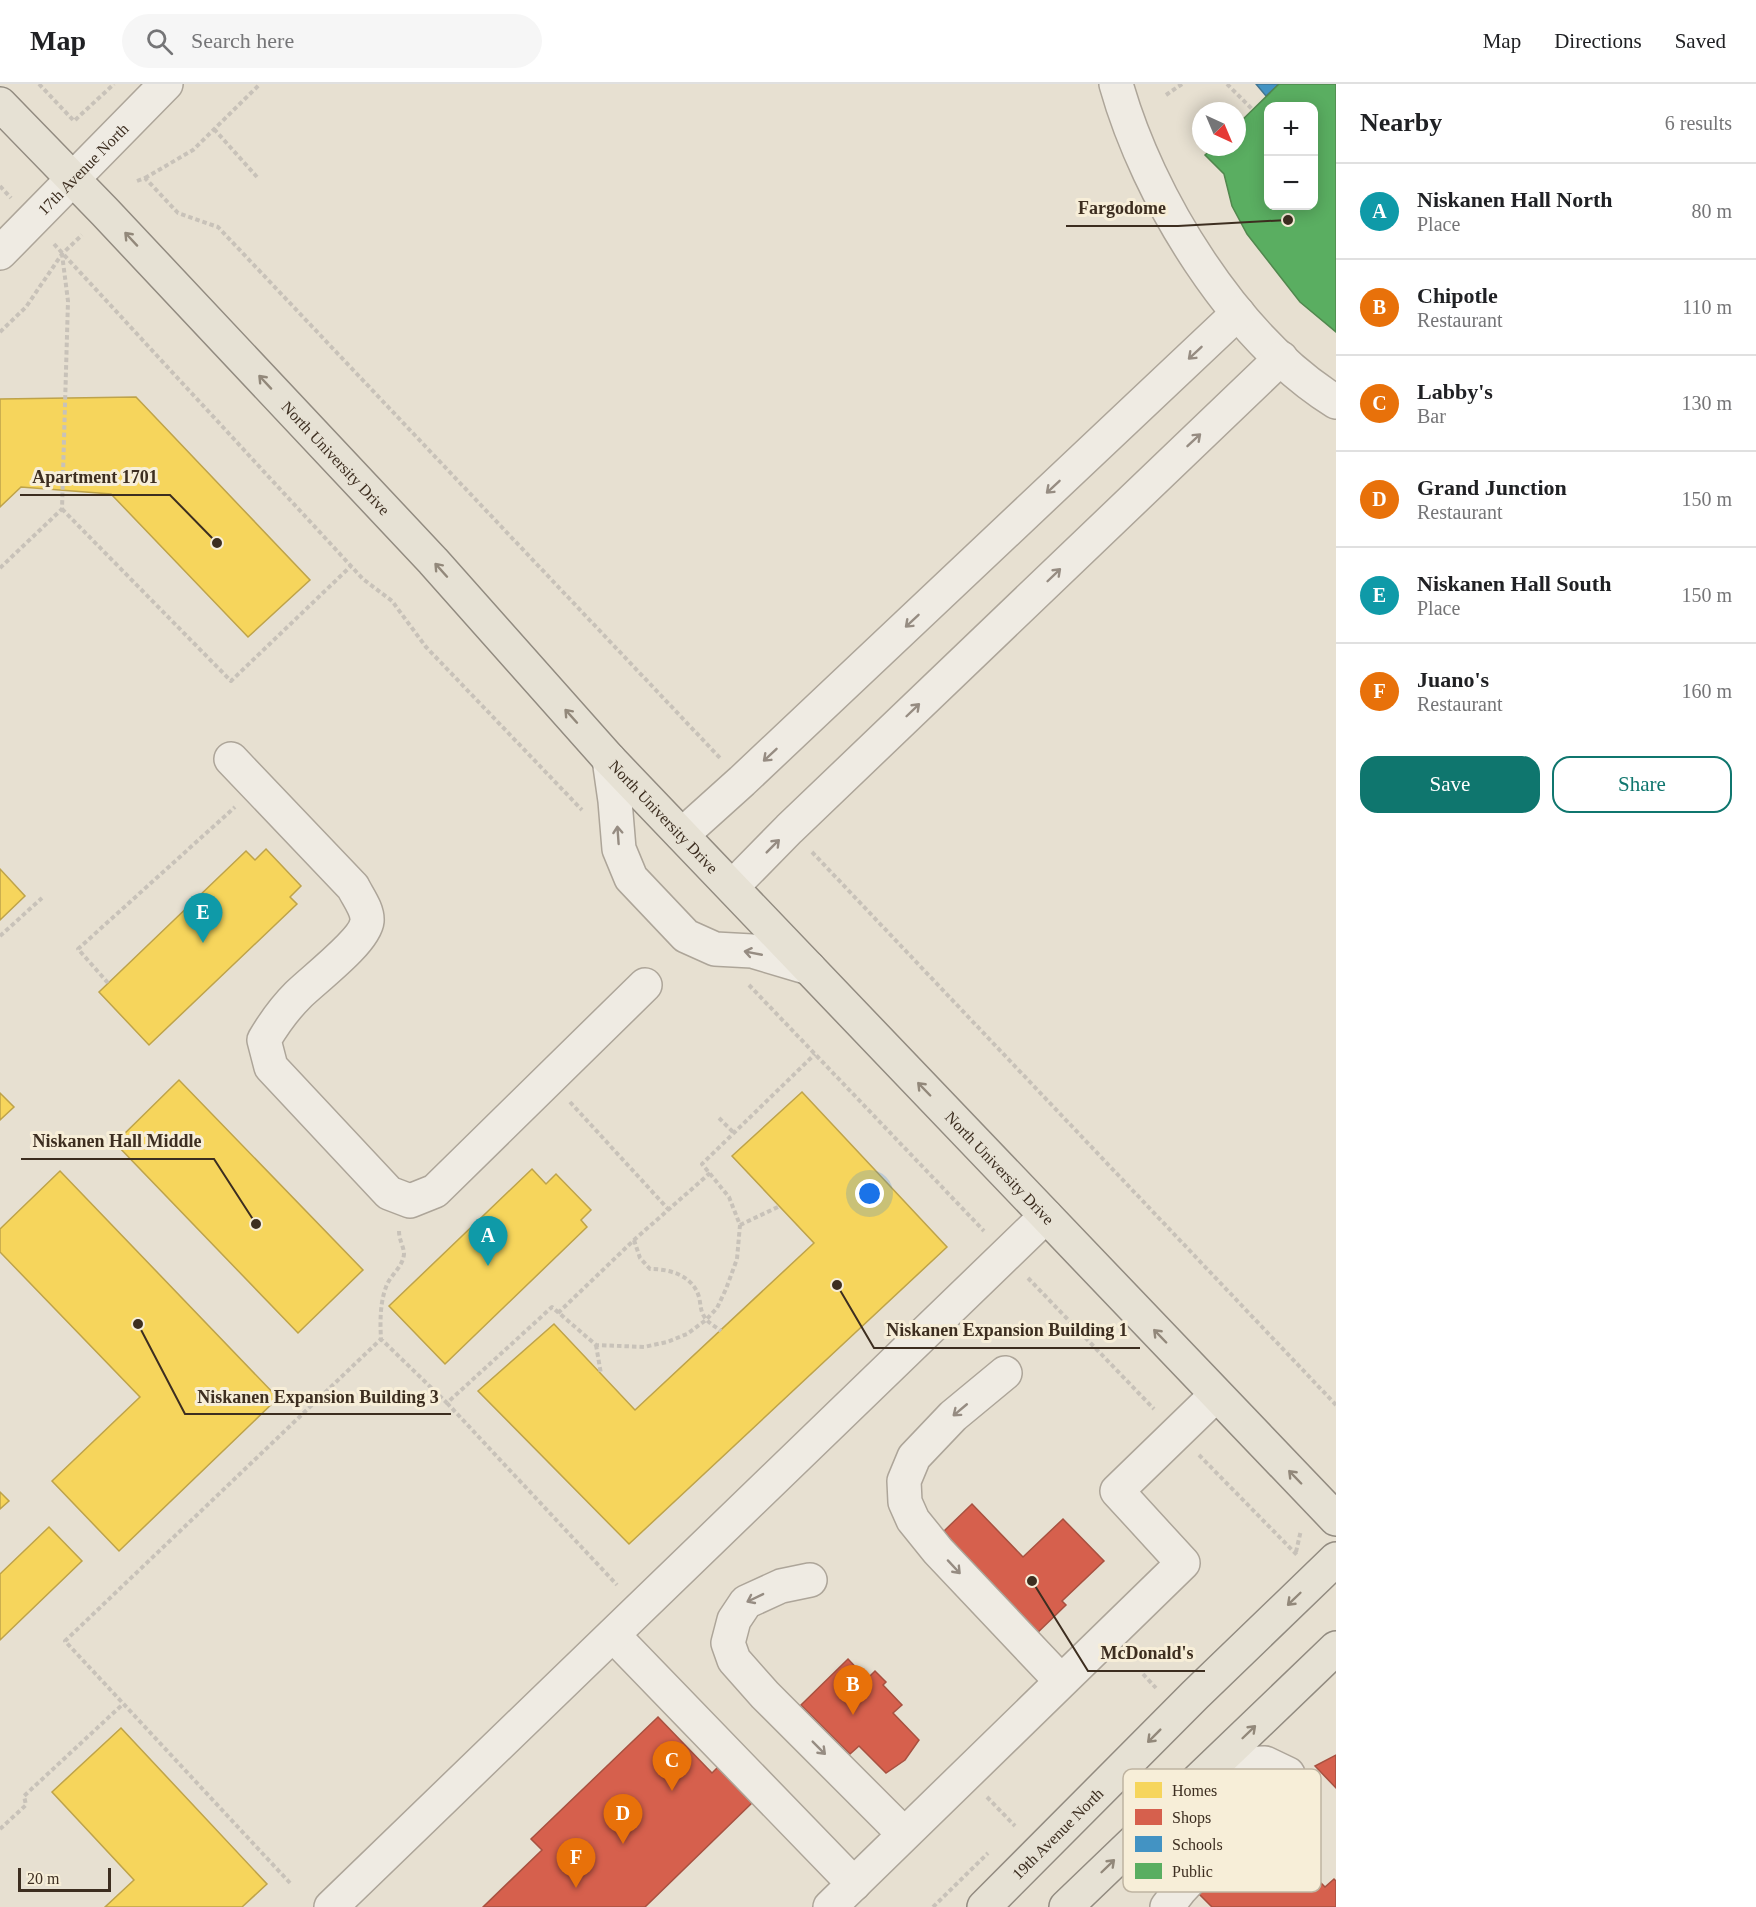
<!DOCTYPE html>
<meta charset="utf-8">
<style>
body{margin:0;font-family:"Times New Roman",serif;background:#f6f6f6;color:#202124}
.controls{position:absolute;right:18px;top:18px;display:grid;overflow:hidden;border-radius:12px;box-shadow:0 3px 15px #0003}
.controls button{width:54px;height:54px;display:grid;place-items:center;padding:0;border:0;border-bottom:2px solid #e0e0e0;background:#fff;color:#202124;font:30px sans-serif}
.compass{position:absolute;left:1192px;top:18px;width:54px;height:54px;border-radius:50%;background:#fff;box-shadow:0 3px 15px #0003;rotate:136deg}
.scale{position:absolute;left:18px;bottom:15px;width:93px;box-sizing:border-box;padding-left:6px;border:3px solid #3d2e20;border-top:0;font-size:16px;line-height:21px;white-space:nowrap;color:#3d2e20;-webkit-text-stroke:4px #f7eed8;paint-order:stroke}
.you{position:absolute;left:870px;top:1110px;width:21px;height:21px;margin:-15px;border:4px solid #fff;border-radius:50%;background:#1a73e8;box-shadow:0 0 0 9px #1a73e833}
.badge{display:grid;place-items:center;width:39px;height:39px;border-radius:50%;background:#0f766e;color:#fff;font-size:20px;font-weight:700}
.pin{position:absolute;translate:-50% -50px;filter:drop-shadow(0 2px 3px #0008)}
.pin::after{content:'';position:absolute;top:32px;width:21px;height:18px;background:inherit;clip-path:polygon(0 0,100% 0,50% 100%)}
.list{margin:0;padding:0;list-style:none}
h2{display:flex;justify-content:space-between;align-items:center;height:78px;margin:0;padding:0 24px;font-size:26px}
h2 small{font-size:20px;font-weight:400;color:#757577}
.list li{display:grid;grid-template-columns:39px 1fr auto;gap:18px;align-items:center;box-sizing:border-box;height:96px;padding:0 24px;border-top:2px solid #e0e0e0}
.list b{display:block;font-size:22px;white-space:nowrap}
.list p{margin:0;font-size:20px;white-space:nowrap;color:#757577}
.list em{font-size:20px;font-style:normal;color:#757577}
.actions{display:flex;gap:12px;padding:18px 24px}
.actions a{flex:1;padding:14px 0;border:2px solid #0f766e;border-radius:18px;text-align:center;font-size:21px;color:#0f766e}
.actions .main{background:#0f766e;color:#fff}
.icon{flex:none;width:33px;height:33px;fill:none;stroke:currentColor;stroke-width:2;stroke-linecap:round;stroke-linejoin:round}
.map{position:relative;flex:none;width:1336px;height:1823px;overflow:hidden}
header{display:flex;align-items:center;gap:36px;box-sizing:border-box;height:84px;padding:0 30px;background:#fff;border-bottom:2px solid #e0e0e0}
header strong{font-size:28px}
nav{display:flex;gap:33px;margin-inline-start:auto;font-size:21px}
.search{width:420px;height:54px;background:#f6f6f6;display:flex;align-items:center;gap:15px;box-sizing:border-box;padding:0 21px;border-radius:33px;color:#757577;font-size:22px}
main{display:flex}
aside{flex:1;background:#fff}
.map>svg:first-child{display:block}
.homes{fill:#f6d55c;stroke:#bea34a;stroke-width:1.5}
.shops{fill:#d6604d;stroke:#a85140;stroke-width:1.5}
.schools{fill:#4393c3;stroke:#417592;stroke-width:1.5}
.public{fill:#5aae61;stroke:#51884e;stroke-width:1.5;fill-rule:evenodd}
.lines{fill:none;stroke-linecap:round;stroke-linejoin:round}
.minor-casing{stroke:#ada599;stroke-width:36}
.major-casing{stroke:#928b80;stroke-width:36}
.path{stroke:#c8c2b9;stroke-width:4;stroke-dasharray:4.5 3;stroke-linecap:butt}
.minor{stroke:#efebe3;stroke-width:33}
.major{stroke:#e6e1d4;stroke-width:33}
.oneway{stroke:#92887a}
.oneway2{stroke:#968c82}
.labels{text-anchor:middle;stroke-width:6;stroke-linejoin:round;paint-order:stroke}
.street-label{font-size:16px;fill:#3d2e20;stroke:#f7eed8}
.key{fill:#f7eed8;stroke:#bfb4a1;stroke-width:1.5}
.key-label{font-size:16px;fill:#3d2e20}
.leader{fill:none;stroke:#3d2e20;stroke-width:2}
.callout-dot{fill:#3d2e20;stroke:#f7eed8;stroke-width:2}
.callout-label{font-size:18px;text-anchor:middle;font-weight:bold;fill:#3d2e20;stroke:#f7eed8;stroke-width:6;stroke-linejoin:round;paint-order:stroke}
</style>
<header>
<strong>Map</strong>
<div class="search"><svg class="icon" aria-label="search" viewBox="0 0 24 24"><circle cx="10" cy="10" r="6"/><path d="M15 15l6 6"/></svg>Search here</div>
<nav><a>Map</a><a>Directions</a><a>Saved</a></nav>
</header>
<main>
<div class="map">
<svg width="1336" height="1823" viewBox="0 0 1336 1823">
<rect width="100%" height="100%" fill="#e7e0d1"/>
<!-- homes -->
<g class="homes">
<path d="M136 313 310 496 248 553 111 410 21 403 0 423V315Z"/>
<path d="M266 765 301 802 290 813 297 820 149 961 99 908 246 767 255 776Z"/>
<path d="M0 785 25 812 0 836Z"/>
<path d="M179 996 363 1186 298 1249 115 1059Z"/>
<path d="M802 1008 947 1163 629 1460 478 1307 554 1240 635 1326 814 1159 732 1072Z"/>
<path d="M0 1009 14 1023 0 1036Z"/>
<path d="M532 1085 546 1100 556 1090 591 1126 581 1136 587 1143 445 1280 389 1222Z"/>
<path d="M60 1087 278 1314 119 1467 52 1397 140 1313 0 1168V1145Z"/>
<path d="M0 1408 9 1417 0 1425Z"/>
<path d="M49 1443 82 1477 0 1556V1490Z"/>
<path d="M121 1644 267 1800 242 1823H105L134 1796 52 1708Z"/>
</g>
<!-- shops -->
<g class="shops">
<path d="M972 1420 1023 1473 1063 1435 1104 1477 1062 1517 1066 1521 1030 1556 944 1458 949 1453 944 1447Z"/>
<path d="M848 1575 867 1595 875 1587 886 1598 883 1601 902 1621 893 1629 919 1656 905 1676 886 1689 859 1662 850 1670 801 1621Z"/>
<path d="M658 1633 712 1689 719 1682 754 1717 645 1823H483L542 1766 531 1755Z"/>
<path d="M1336 1671V1704L1315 1682Z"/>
<path d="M1266 1743 1325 1803 1334 1795 1336 1797V1823H1212L1198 1809Z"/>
</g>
<!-- schools -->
<path class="schools" d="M1256 0H1279L1266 12Z"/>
<!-- public -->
<path class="public" d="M1279 0H1336V248L1300 218 1247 150 1232 122 1224 90 1205 71 1214 63H1237V41ZM1268 22H1314V122H1268Z"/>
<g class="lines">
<defs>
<g id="minor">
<path d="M1116 0C1148 114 1234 254 1336 318"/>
<path id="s1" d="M0 169 166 0"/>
<path d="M231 675 353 803C358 813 368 826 367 837 365 857 313 896 298 911 284 925 274 939 264 956L271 983 389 1109 410 1117 435 1107 645 901"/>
<path d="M609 675 615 717 619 765 631 794 686 852 715 865 752 867 809 884"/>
<path d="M682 751 742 697 1238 229"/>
<path d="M732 803 789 745 1281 274"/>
<path d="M1005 1289 953 1332 914 1373 904 1397 905 1418 913 1436 938 1467 1061 1597"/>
<path d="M810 1496 781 1502 746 1518 734 1536 728 1559 734 1576 765 1611 904 1750"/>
<path d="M613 1551 854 1800"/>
<path d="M331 1823 1046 1132"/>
<path d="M830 1823 1183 1479 1117 1407 1216 1311"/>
<path d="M1167 1823 1180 1806 1288 1690 1265 1679 1216 1680"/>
</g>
<g id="major">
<path id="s2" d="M0 20 105 128 433 477 609 675 1336 1435"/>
<path id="s3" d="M984 1823 1195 1611 1336 1475"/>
<path d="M1066 1823 1336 1564"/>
</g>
</defs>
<!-- minor casing -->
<use href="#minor" class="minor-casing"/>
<!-- major casing -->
<use href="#major" class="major-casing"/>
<!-- path -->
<g class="path">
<path d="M39 0 74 37 114 0"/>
<path d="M1227 0 1253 26"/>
<path d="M1166 11 1182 0"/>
<path d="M214 45 257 93"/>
<path d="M145 94 193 66 260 0"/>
<path d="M137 97 145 94 178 129 218 143 721 675"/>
<path d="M0 102 11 114"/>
<path d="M54 160 363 495 392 517 426 563 582 726"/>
<path d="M0 248 26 223 62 170 82 151"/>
<path d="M62 425 231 597 351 482"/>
<path d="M0 484 62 425 68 217 62 170"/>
<path d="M812 768 1336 1321"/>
<path d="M0 852 42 814"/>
<path d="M108 899 78 865 235 723"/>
<path d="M749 901 984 1147"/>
<path d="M570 1018 669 1126"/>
<path d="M719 1034 734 1049"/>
<path d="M740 1141 780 1122"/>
<path d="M399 1147C399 1156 404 1163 404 1170 403 1183 390 1191 386 1203 380 1219 380 1238 381 1255L447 1319 552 1223 596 1261 644 1263 667 1258 687 1250 706 1236 717 1224 726 1205 737 1175 740 1141 729 1113 702 1080 815 970"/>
<path d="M634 1156 640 1174 650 1185C671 1185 693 1192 699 1213 701 1221 700 1228 706 1235 710 1240 716 1243 721 1247"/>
<path d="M1028 1194 1154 1325"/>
<path d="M558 1229 634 1156 710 1089"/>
<path d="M596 1261 601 1290"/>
<path d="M447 1319 617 1501"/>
<path d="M1199 1371 1297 1471"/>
<path d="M1296 1468 1301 1446"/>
<path d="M1143 1590 1156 1604"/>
<path d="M987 1713 1015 1742"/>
<path d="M0 1745 26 1721 24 1712 123 1620"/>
<path d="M290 1799 65 1557 381 1255"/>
<path d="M933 1823 988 1769"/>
</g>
<!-- minor -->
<use href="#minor" class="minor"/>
<!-- major -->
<use href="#major" class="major"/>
</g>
<!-- one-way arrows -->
<defs><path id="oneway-shaft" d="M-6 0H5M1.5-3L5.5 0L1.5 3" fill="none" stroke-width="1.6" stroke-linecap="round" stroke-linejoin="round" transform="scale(1.5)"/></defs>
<g class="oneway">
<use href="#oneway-shaft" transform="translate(131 155) rotate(-133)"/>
<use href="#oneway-shaft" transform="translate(265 298) rotate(-133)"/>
<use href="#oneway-shaft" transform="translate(441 486) rotate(-132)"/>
<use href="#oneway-shaft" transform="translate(571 632) rotate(-132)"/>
<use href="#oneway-shaft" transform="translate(924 1005) rotate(-134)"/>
<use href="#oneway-shaft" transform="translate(1160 1252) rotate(-134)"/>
<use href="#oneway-shaft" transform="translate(1295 1393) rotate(-134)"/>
<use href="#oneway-shaft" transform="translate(1294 1515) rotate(136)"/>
<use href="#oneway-shaft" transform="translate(1249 1648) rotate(-44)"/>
<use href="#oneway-shaft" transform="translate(1154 1652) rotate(135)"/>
<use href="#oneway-shaft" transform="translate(1108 1782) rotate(-44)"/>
</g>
<g class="oneway2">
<use href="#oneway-shaft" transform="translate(1195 269) rotate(137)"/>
<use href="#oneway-shaft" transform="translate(1194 356) rotate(-43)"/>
<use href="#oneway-shaft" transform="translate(1053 403) rotate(137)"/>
<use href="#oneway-shaft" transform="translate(1054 491) rotate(-44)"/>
<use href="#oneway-shaft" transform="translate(912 537) rotate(137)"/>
<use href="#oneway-shaft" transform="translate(913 626) rotate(-44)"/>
<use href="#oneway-shaft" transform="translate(770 671) rotate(137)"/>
<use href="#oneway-shaft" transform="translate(618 751) rotate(-94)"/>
<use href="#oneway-shaft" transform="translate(773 762) rotate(-45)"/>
<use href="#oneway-shaft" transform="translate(753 869) rotate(-169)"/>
<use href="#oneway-shaft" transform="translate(960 1326) rotate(140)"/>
<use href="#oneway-shaft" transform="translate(954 1483) rotate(47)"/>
<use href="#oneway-shaft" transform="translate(755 1514) rotate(154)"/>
<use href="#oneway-shaft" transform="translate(819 1664) rotate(45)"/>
</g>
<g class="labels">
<!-- street labels -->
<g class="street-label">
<text dy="6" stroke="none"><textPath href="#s1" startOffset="118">17th Avenue North</textPath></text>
<text dy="6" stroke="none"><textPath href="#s2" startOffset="488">North University Drive</textPath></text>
<text dy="6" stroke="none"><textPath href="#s2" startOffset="974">North University Drive</textPath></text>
<text dy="6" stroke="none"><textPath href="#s2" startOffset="1460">North University Drive</textPath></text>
<text dy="6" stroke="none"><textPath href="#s3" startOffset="104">19th Avenue North</textPath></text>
</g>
</g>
<!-- legend -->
<rect x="1123" y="1685" width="198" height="123" rx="9" class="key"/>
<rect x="1135" y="1698" width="27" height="16" fill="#f6d55c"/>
<rect x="1135" y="1725" width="27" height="16" fill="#d6604d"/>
<rect x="1135" y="1752" width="27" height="16" fill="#4393c3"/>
<rect x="1135" y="1779" width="27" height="16" fill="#5aae61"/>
<g class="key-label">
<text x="1172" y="1712">Homes</text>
<text x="1172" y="1739">Shops</text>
<text x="1172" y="1766">Schools</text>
<text x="1172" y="1793">Public</text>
</g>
<!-- callouts -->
<path class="leader" d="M1288 136L1178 142H1066M217 459L170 411H20M256 1140L214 1075H21M837 1201L874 1264H1140M138 1240L185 1330H451M1032 1497L1088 1587H1205"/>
<g class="callout-dot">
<circle cx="1288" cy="136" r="6"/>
<circle cx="217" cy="459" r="6"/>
<circle cx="256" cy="1140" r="6"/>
<circle cx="837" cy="1201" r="6"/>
<circle cx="138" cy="1240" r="6"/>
<circle cx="1032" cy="1497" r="6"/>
</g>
<g class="callout-label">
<text x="1122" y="130">Fargodome</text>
<text x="95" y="399">Apartment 1701</text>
<text x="117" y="1063">Niskanen Hall Middle</text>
<text x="1007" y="1252">Niskanen Expansion Building 1</text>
<text x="318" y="1319">Niskanen Expansion Building 3</text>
<text x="1147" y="1575">McDonald's</text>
</g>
</svg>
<div class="controls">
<button>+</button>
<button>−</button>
</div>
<svg class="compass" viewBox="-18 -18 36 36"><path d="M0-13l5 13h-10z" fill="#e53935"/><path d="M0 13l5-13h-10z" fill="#757577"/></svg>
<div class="scale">20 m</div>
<div class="you"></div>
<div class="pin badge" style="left:488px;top:1182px;background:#0f9aa8">A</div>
<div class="pin badge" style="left:853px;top:1631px;background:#e8710a">B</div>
<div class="pin badge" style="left:672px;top:1707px;background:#e8710a">C</div>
<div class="pin badge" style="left:623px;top:1760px;background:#e8710a">D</div>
<div class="pin badge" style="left:203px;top:859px;background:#0f9aa8">E</div>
<div class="pin badge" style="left:576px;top:1804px;background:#e8710a">F</div>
</div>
<aside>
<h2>Nearby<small>6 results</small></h2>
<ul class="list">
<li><span class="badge" style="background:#0f9aa8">A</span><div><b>Niskanen Hall North</b><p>Place</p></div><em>80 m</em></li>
<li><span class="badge" style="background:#e8710a">B</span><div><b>Chipotle</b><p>Restaurant</p></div><em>110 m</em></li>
<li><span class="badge" style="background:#e8710a">C</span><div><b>Labby's</b><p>Bar</p></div><em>130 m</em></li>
<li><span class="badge" style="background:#e8710a">D</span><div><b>Grand Junction</b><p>Restaurant</p></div><em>150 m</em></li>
<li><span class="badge" style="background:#0f9aa8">E</span><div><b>Niskanen Hall South</b><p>Place</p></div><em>150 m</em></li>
<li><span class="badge" style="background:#e8710a">F</span><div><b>Juano's</b><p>Restaurant</p></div><em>160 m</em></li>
</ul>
<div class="actions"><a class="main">Save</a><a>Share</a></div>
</aside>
</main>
